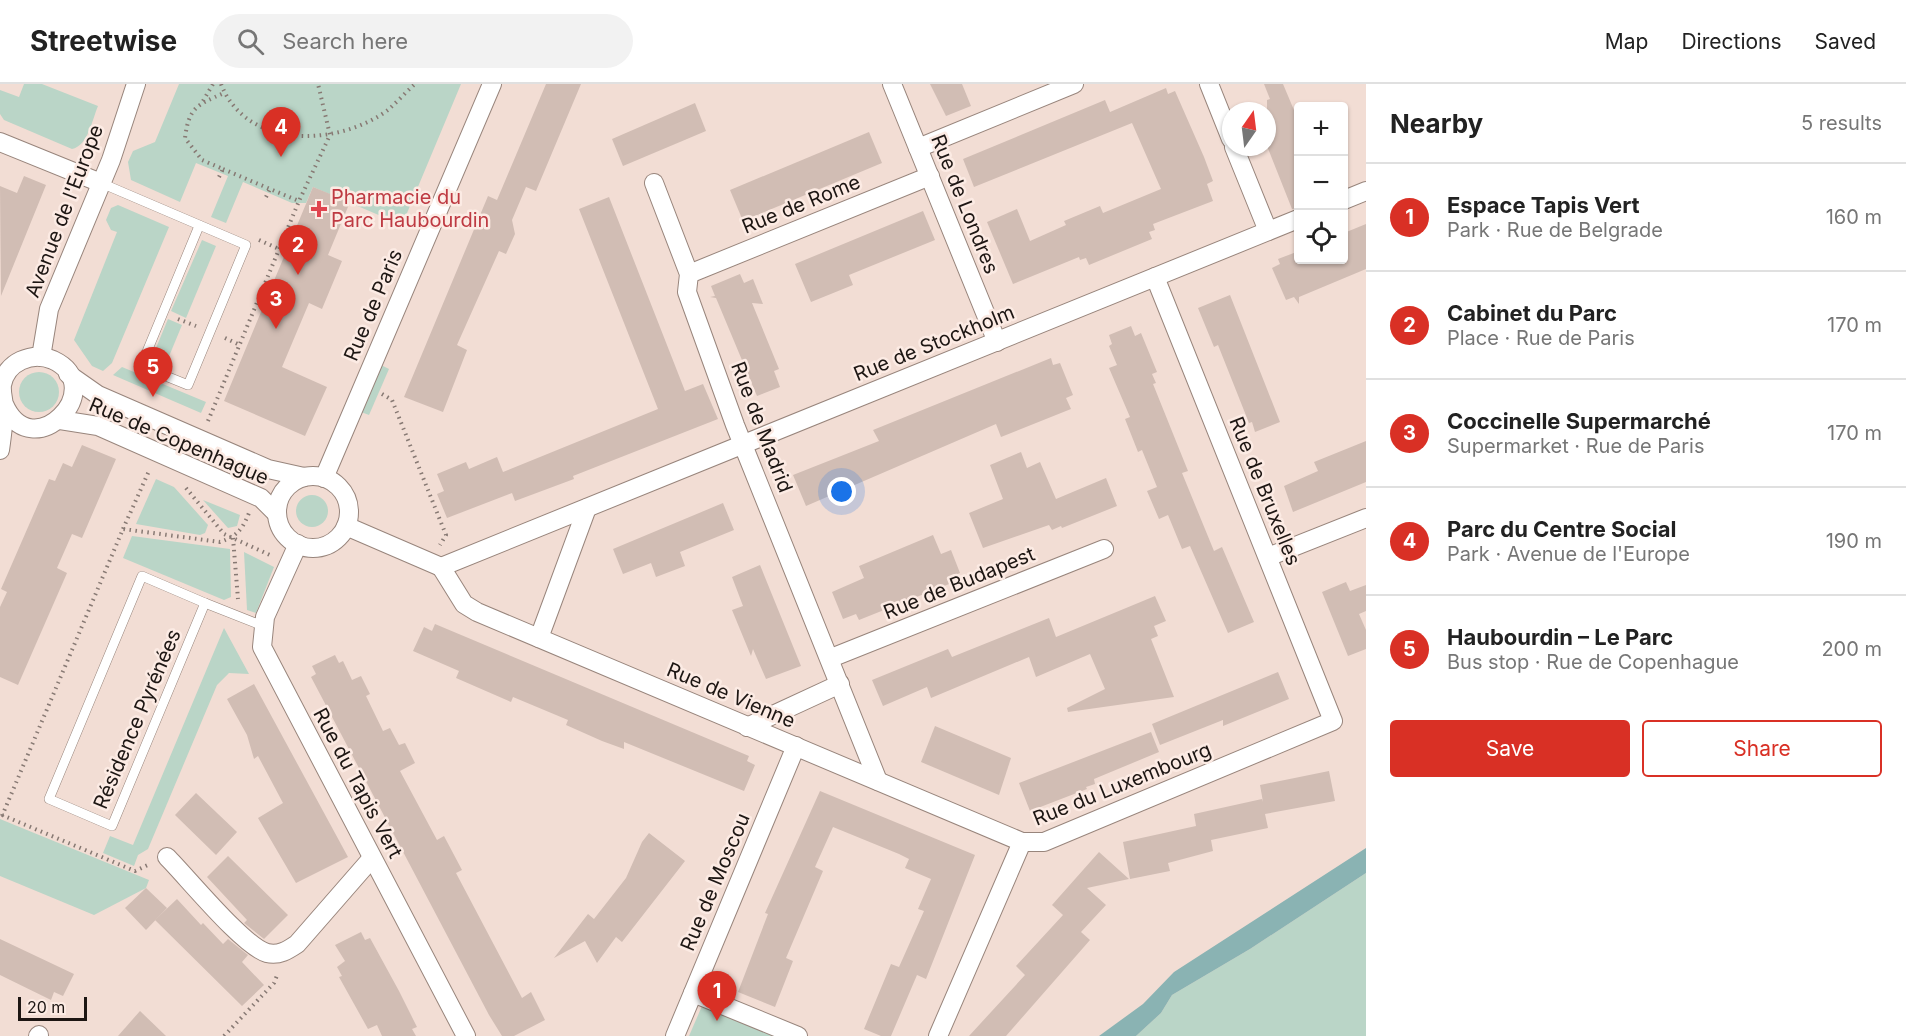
<!DOCTYPE html>
<meta charset="utf-8">
<style>
body{margin:0;font-family:Inter,sans-serif;background:#f2f2f2;color:#222}
.controls{position:absolute;right:18px;top:18px;display:grid;overflow:hidden;border-radius:6px;box-shadow:0 2px 4px #0004}
.controls button{width:54px;height:54px;display:grid;place-items:center;padding:0;border:0;border-bottom:2px solid #e0e0e0;background:#fff;color:#222;font:30px sans-serif}
.compass{position:absolute;left:1222px;top:18px;width:54px;height:54px;border-radius:50%;background:#fff;box-shadow:0 2px 4px #0004;rotate:14deg}
.scale{position:absolute;left:18px;bottom:15px;width:69px;box-sizing:border-box;padding-left:6px;border:3px solid #1d1613;border-top:0;font-size:16px;line-height:21px;white-space:nowrap;color:#1d1613;-webkit-text-stroke:4px #fcebe4;paint-order:stroke}
.you{position:absolute;left:842px;top:408px;width:21px;height:21px;margin:-15px;border:4px solid #fff;border-radius:50%;background:#1a73e8;box-shadow:0 0 0 9px #1a73e833}
.badge{display:grid;place-items:center;width:39px;height:39px;border-radius:50%;background:#d93025;color:#fff;font-size:20px;font-weight:700}
.pin{position:absolute;translate:-50% -50px;filter:drop-shadow(0 2px 3px #0008)}
.pin::after{content:'';position:absolute;top:32px;width:21px;height:18px;background:inherit;clip-path:polygon(0 0,100% 0,50% 100%)}
.list{margin:0;padding:0;list-style:none}
h2{display:flex;justify-content:space-between;align-items:center;height:78px;margin:0;padding:0 24px;font-size:26px}
h2 small{font-size:20px;font-weight:400;color:#767676}
.list li{display:grid;grid-template-columns:39px 1fr auto;gap:18px;align-items:center;box-sizing:border-box;height:108px;padding:0 24px;border-top:2px solid #e0e0e0}
.list b{display:block;font-size:22px;white-space:nowrap}
.list p{margin:0;font-size:20px;white-space:nowrap;color:#767676}
.list em{font-size:20px;font-style:normal;color:#767676}
.actions{display:flex;gap:12px;padding:18px 24px}
.actions a{flex:1;padding:14px 0;border:2px solid #d93025;border-radius:6px;text-align:center;font-size:21px;color:#d93025}
.actions .main{background:#d93025;color:#fff}
.icon{flex:none;width:33px;height:33px;fill:none;stroke:currentColor;stroke-width:2;stroke-linecap:round;stroke-linejoin:round}
.map{position:relative;flex:none;width:1366px;height:952px;overflow:hidden}
header{display:flex;align-items:center;gap:36px;box-sizing:border-box;height:84px;padding:0 30px;background:#fff;border-bottom:2px solid #e0e0e0}
header strong{font-size:28px}
nav{display:flex;gap:33px;margin-inline-start:auto;font-size:21px}
.search{width:420px;height:54px;background:#f2f2f2;display:flex;align-items:center;gap:15px;box-sizing:border-box;padding:0 21px;border-radius:33px;color:#767676;font-size:22px}
main{display:flex}
aside{flex:1;background:#fff}
.map>svg:first-child{display:block}
.green{fill:#bad5c7}
.water{fill:#8ab3b3}
.building{fill:#d1bdb4}
.lines{fill:none;stroke-linecap:round;stroke-linejoin:round}
.lane-casing{stroke:#98857c;stroke-width:10}
.street-casing{stroke:#98857c;stroke-width:20}
.path{stroke:#877973;stroke-width:4;stroke-dasharray:1.5 4.5;stroke-linecap:butt}
.lane{stroke:#fff;stroke-width:9}
.street{stroke:#fff;stroke-width:18}
.health-dot{fill:#e0444e;stroke:#fcebe4;stroke-width:2}
.labels{text-anchor:middle;stroke-width:5;stroke-linejoin:round;paint-order:stroke}
.health-label{font-size:20px;fill:#be3a42;stroke:#fcebe4;text-anchor:start}
.street-label{font-size:20px;fill:#1d1613;stroke:#fcebe4}
</style>
<header>
<strong>Streetwise</strong>
<div class="search"><svg class="icon" aria-label="search" viewBox="0 0 24 24"><circle cx="10" cy="10" r="6"/><path d="M15 15l6 6"/></svg>Search here</div>
<nav><a>Map</a><a>Directions</a><a>Saved</a></nav>
</header>
<main>
<div class="map">
<svg width="1366" height="952" viewBox="0 0 1366 952">
<rect width="100%" height="100%" fill="#f2ddd4"/>
<!-- green -->
<g class="green">
<path d="M24 0H42L98 22C92 36 88 62 72 65L4 36 0 30V6L19 13Z"/>
<path d="M179 0H461L402 141 313 103 306 119H292L243 98 226 139 211 133 228 92 196 79 180 118 131 96 128 78 133 67 155 58Z"/>
<path d="M118 121 169 143 112 279 103 287 92 282 74 256 117 148 111 146 106 136 111 124Z"/>
<path d="M202 156 216 162 186 234 171 227Z"/>
<path d="M168 235 182 241 165 282 151 276Z"/>
<path d="M381 281 389 285 369 331 361 328Z"/>
<path d="M122 283 206 318 201 329 113 291Z"/>
<circle cx="39" cy="308" r="20"/>
<path d="M156 395 174 403 208 441 205 449 200 451 136 440Z"/>
<circle cx="312" cy="427" r="16"/>
<path d="M203 416 240 431 237 442 228 444Z"/>
<path d="M132 452 230 465 231 513 224 516 123 474Z"/>
<path d="M244 468 274 483 256 529 247 526Z"/>
<path d="M224 544 249 590 229 589 217 601 148 765 138 771 134 782 103 769 110 752 133 761Z"/>
<path d="M0 735 149 796 146 804 94 831 0 792Z"/>
<path d="M1366 789V952H1136L1161 929 1172 911 1250 865Z"/>
<path d="M702 922 776 952H689Z"/>
</g>
<!-- water -->
<path class="water" d="M1366 764V789L1250 865 1172 911 1161 929 1136 952H1099L1143 920 1174 888Z"/>
<!-- building -->
<g class="building">
<path d="M546 0H581L536 107 526 103 512 136 515 150 506 170 499 167 457 261 467 266 443 328 404 313 488 112 497 116Z"/>
<path d="M930 0H962L971 22 946 32Z"/>
<path d="M1264 0H1283L1299 38V124L1292 125 1267 62V16L1270 15Z"/>
<path d="M1166 4 1168 10 1175 7 1204 73 1213 97 1207 100 1213 117 1153 140 1155 146 1149 148 1152 155 1089 181 1086 174 1080 176 1079 173 1013 200 987 138 1017 125 1030 157 1066 141 1064 137 1100 122 1103 129 1161 105 1132 39 974 103 963 75 1105 16 1110 28Z"/>
<path d="M695 19 706 47 623 82 612 55Z"/>
<path d="M869 48 882 79 743 137 730 106Z"/>
<path d="M24 92 46 101 1 212 0 102 17 109Z"/>
<path d="M313 103 350 118 328 171 342 177 322 225 309 219 282 283 327 303 305 352 224 317Z"/>
<path d="M609 113 685 307 703 300 718 335 573 392 574 395 515 417 512 409 447 434 437 410 444 407 437 390 466 378 469 385 497 373 503 388 658 325 579 125Z"/>
<path d="M923 127 935 156 849 191 853 201 811 218 795 180Z"/>
<path d="M1366 140V185L1299 213V220L1294 213 1286 216 1272 184 1280 180 1278 175 1299 167V176H1344V149Z"/>
<path d="M740 190 744 199 753 195 763 220 752 219 779 285 774 287 780 303 757 312 716 214 710 213 715 212 711 202Z"/>
<path d="M1230 211 1280 338 1255 348 1252 338 1249 339 1218 261 1214 263 1198 224Z"/>
<path d="M1131 242 1135 252 1141 249 1157 288 1152 290 1156 299 1153 300 1188 387 1182 389 1214 467 1222 463 1254 538 1228 549 1190 462 1182 465 1168 431 1159 435 1147 407 1157 403 1142 366 1138 368 1125 335 1130 333 1109 284 1117 281 1109 262 1112 260 1109 251Z"/>
<path d="M1051 274 1053 281 1060 279 1073 311 1066 314 1071 325 1001 353 996 340 806 422 793 391 879 357 873 346Z"/>
<path d="M1366 357V398L1293 428 1284 402 1318 387 1314 378Z"/>
<path d="M82 361 116 375 82 454 72 450 57 484 67 489 18 601 0 593V523L7 508 1 505 49 395 55 397 63 379 72 383Z"/>
<path d="M1021 368 1027 384 1040 378 1056 415 1106 394 1117 422 1062 444 1061 442 1052 446 1049 441 983 464 969 429 1003 415 990 381Z"/>
<path d="M723 419 734 446 680 468 685 482 656 493 651 479 623 490 613 465Z"/>
<path d="M933 451 941 470 951 466 960 489 952 492 954 498 859 536 856 530 843 535 832 508 864 494 859 482Z"/>
<path d="M760 481 801 582 766 595 753 565 751 572 732 526 743 522 732 493Z"/>
<path d="M1346 498 1350 507 1366 501V527L1359 530 1366 546V565L1348 572 1322 508Z"/>
<path d="M1155 512 1166 537 1154 542 1158 552 1151 555 1174 613 1068 628 1067 624 1105 605 1090 570 1036 593 1029 573 931 614 927 603 883 622 872 596 948 565 952 573 1049 534 1056 553Z"/>
<path d="M435 540 749 672 747 677 755 681 744 707 624 658V665L602 657 566 641 568 636 513 613 511 618 456 594 459 587 413 567 424 543 432 547Z"/>
<path d="M335 571 339 579 343 577 352 596 361 592 370 610 366 612 383 647 390 644 399 661 405 659 415 679 400 687 437 756 444 752 462 786 456 789 522 914 531 908 545 936 514 952H502L489 931 311 593 316 590 312 582Z"/>
<path d="M1278 588 1289 615 1223 642V636L1160 661 1152 640Z"/>
<path d="M254 600 348 773 296 799 258 734 283 719 258 672 254 675 247 651 227 615Z"/>
<path d="M935 642 1011 674 999 711 921 678Z"/>
<path d="M1151 648 1159 668 1094 695 1095 700 1086 703 1087 705 1030 727 1019 699Z"/>
<path d="M1329 687 1335 717 1265 730 1268 744 1211 756 1213 767 1168 779 1170 787 1130 795 1123 758 1196 742 1194 730 1262 715 1263 718 1260 701Z"/>
<path d="M820 707 975 771 926 895 917 891 891 952H881L864 945 891 880 899 883 924 827 918 825 931 795 905 784 909 775 899 770 833 743 815 783 823 787 786 874 793 877 775 923 738 908 768 830 765 829Z"/>
<path d="M196 709 237 748 216 771 175 731Z"/>
<path d="M649 749 685 777 622 858 616 853 597 879 585 857 554 874 588 830 594 835 626 794 642 758Z"/>
<path d="M1099 768 1129 795 1087 804 1106 821 1081 848 1090 856 1006 952H969L1025 891 1016 882 1063 831 1052 821Z"/>
<path d="M228 772 288 831 264 855 244 839 247 836 207 793Z"/>
<path d="M146 804 167 824 146 846 125 824Z"/>
<path d="M177 815 201 841 203 839 223 860 228 855 248 871 242 878 264 901 242 922 155 836Z"/>
<path d="M361 848 365 856 370 854 399 907 417 943 412 945 416 952H382L377 941 368 945 339 893 342 892 337 883 345 877 335 861Z"/>
<path d="M0 855 74 890 63 912 54 908 51 916 0 891Z"/>
<path d="M140 927 166 952H118Z"/>
</g>
<g class="lines">
<defs>
<g id="lane">
<path d="M101 99 246 161 188 301 141 282 199 142"/>
<path d="M142 492 205 519 112 742 49 715Z"/>
<path d="M205 519 263 542"/>
</g>
<g id="street">
<path d="M892 0 997 258"/>
<path d="M1209 0 1231 55"/>
<path d="M0 58 101 99"/>
<path d="M1234 63 1268 147"/>
<path d="M918 64 1074 0"/>
<path d="M654 99 689 190 687 208 735 341 878 697"/>
<path d="M1344 116 1366 107"/>
<path d="M689 190 930 92"/>
<path d="M41 273 49 225 111 76 136 0"/>
<path d="M68 290 98 311 268 385 304 393"/>
<path d="M60 336 98 342 261 414 277 430"/>
<path d="M0 366C2 352 4 338 4 324 4 316 1 309 2 301 6 278 32 267 53 276 111 303 32 385 4 320"/>
<circle cx="313" cy="428" r="36"/>
<path d="M324 394 492 0"/>
<path d="M346 442 441 483"/>
<path d="M298 460 265 533 262 563 466 952"/>
<path d="M1268 473 1366 434"/>
<path d="M441 483 1298 135"/>
<path d="M441 483 464 520 477 528 1022 758"/>
<path d="M539 554 587 424"/>
<path d="M831 574 1104 465"/>
<path d="M747 643 840 600"/>
<path d="M167 773C187 793 244 863 267 869 279 872 288 866 297 860L372 774"/>
<path d="M693 909 798 952"/>
<path d="M38 952 39 951"/>
<path d="M675 952 796 662"/>
<path d="M938 952 1022 758H1044L1333 637 1155 193"/>
</g>
</defs>
<!-- lane casing -->
<use href="#lane" class="lane-casing"/>
<!-- street casing -->
<use href="#street" class="street-casing"/>
<!-- path -->
<g class="path">
<path d="M221 0C247 67 339 62 388 26 397 18 406 8 415 0"/>
<path d="M203 17 213 0"/>
<path d="M223 85 270 105"/>
<path d="M219 93 223 85 202 76 185 54C189 23 197 21 224 9"/>
<path d="M266 113 270 105 299 117 330 51 318 0"/>
<path d="M259 156 279 165"/>
<path d="M178 235 196 242"/>
<path d="M225 254 240 261"/>
<path d="M382 310 392 316 446 451 440 461"/>
<path d="M208 337 299 117"/>
<path d="M186 404 224 450 272 472"/>
<path d="M123 445 149 387"/>
<path d="M233 454 238 515"/>
<path d="M2 731 135 787 150 780"/>
<path d="M2 732 123 445 220 458C237 452 242 446 249 429"/>
<path d="M224 952 274 899 278 889"/>
</g>
<!-- lane -->
<use href="#lane" class="lane"/>
<!-- street -->
<use href="#street" class="street"/>
</g>
<!-- markers -->
<path class="health-dot" d="M316 116h6v6h6v6h-6v6h-6v-6h-6v-6h6z"/>
<g class="labels">
<!-- health labels -->
<g class="health-label">
<text x="331" y="120">Pharmacie du<tspan x="331" dy="23">Parc Haubourdin</tspan></text>
</g>
<!-- street labels -->
<g class="street-label">
<text transform="translate(801 120) rotate(-22)" y="7">Rue de Rome</text>
<text transform="translate(965 120) rotate(68)" y="7">Rue de Londres</text>
<text transform="translate(64 127) rotate(-69)" y="7">Avenue de l'Europe</text>
<text transform="translate(373 221) rotate(-67)" y="7">Rue de Paris</text>
<text transform="translate(934 259) rotate(-22)" y="7">Rue de Stockholm</text>
<text transform="translate(762 343) rotate(69)" y="7">Rue de Madrid</text>
<text transform="translate(179 357) rotate(23)" y="7">Rue de Copenhague</text>
<text transform="translate(1265 407) rotate(68)" y="7">Rue de Bruxelles</text>
<text transform="translate(959 499) rotate(-22)" y="7">Rue de Budapest</text>
<text transform="translate(731 611) rotate(23)" y="7">Rue de Vienne</text>
<text transform="translate(137 635) rotate(-67)" y="7">Résidence Pyrénées</text>
<text transform="translate(358 699) rotate(62)" y="7">Rue du Tapis Vert</text>
<text transform="translate(1122 700) rotate(-22)" y="7">Rue du Luxembourg</text>
<text transform="translate(715 798) rotate(-67)" y="7">Rue de Moscou</text>
</g>
</g>
</svg>
<div class="controls">
<button>+</button>
<button>−</button>
<button><svg class="icon" aria-label="locate" viewBox="0 0 24 24"><circle cx="12" cy="12" r="6"/><path d="M12 2v4M12 18v4M2 12h4M18 12h4"/></svg></button>
</div>
<svg class="compass" viewBox="-18 -18 36 36"><path d="M0-13l5 13h-10z" fill="#e53935"/><path d="M0 13l5-13h-10z" fill="#767676"/></svg>
<div class="scale">20 m</div>
<div class="you"></div>
<div class="pin badge" style="left:717px;top:937px">1</div>
<div class="pin badge" style="left:298px;top:191px">2</div>
<div class="pin badge" style="left:276px;top:245px">3</div>
<div class="pin badge" style="left:281px;top:73px">4</div>
<div class="pin badge" style="left:153px;top:313px">5</div>
</div>
<aside>
<h2>Nearby<small>5 results</small></h2>
<ul class="list">
<li><span class="badge">1</span><div><b>Espace Tapis Vert</b><p>Park · Rue de Belgrade</p></div><em>160 m</em></li>
<li><span class="badge">2</span><div><b>Cabinet du Parc</b><p>Place · Rue de Paris</p></div><em>170 m</em></li>
<li><span class="badge">3</span><div><b>Coccinelle Supermarché</b><p>Supermarket · Rue de Paris</p></div><em>170 m</em></li>
<li><span class="badge">4</span><div><b>Parc du Centre Social</b><p>Park · Avenue de l'Europe</p></div><em>190 m</em></li>
<li><span class="badge">5</span><div><b>Haubourdin – Le Parc</b><p>Bus stop · Rue de Copenhague</p></div><em>200 m</em></li>
</ul>
<div class="actions"><a class="main">Save</a><a>Share</a></div>
</aside>
</main>
